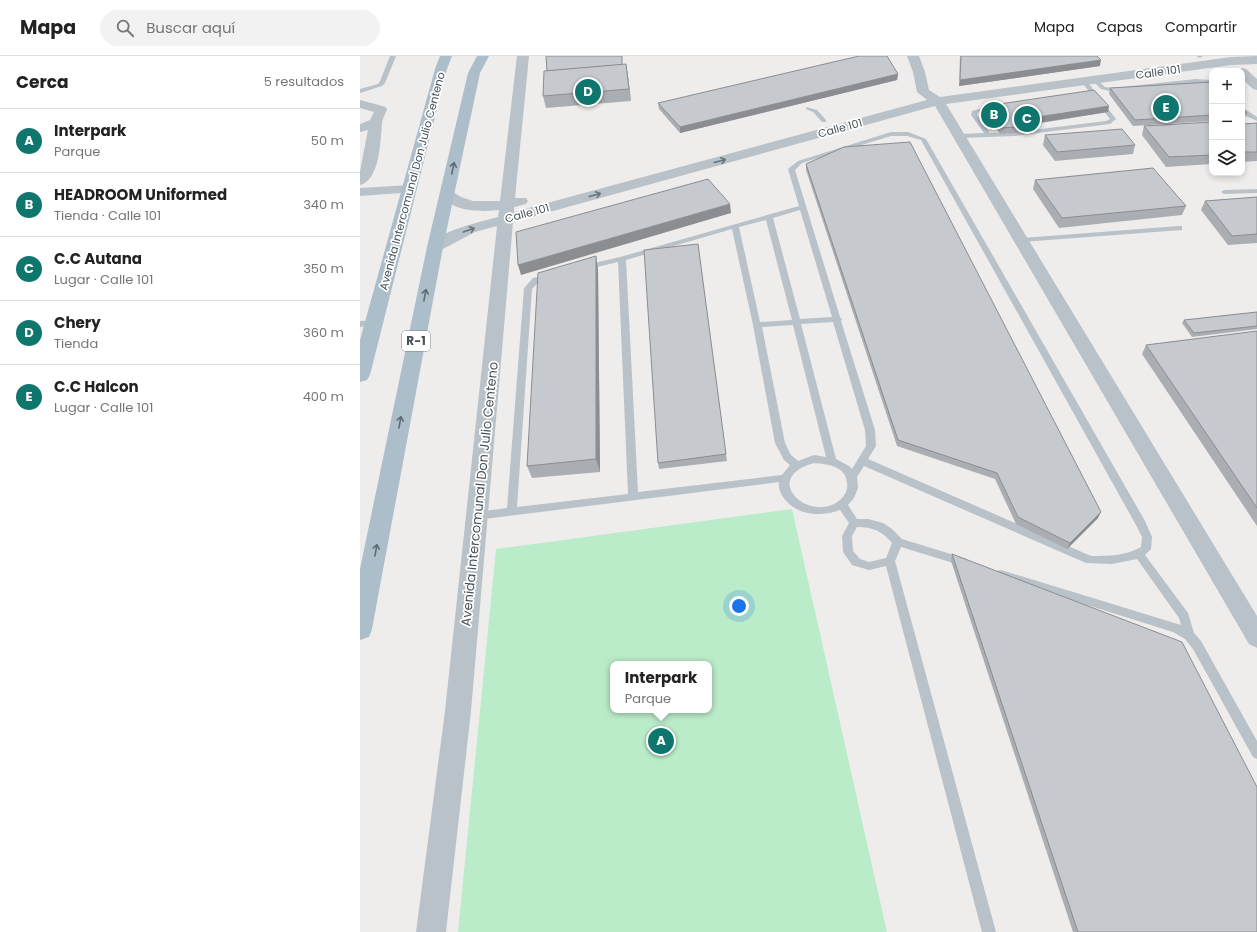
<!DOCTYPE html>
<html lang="es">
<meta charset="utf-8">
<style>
body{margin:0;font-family:Poppins,sans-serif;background:#f2f2f2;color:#222}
.controls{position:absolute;right:12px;top:12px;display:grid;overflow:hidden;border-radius:8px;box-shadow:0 2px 6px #0003}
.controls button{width:36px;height:36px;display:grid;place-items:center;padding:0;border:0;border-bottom:1px solid #e0e0e0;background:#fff;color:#222;font:20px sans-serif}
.you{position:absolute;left:379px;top:550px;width:14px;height:14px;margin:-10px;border:3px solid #fff;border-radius:50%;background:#1a73e8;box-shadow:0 0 0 6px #1a73e833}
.badge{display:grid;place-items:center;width:26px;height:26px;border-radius:50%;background:#0f766e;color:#fff;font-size:13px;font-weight:700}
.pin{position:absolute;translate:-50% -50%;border:2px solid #fff;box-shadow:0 1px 4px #0006}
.popup{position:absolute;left:250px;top:605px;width:102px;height:52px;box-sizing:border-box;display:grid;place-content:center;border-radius:8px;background:#fff;filter:drop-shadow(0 1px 3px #0005);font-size:13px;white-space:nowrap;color:#767676}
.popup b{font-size:15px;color:#222}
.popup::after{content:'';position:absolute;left:50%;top:100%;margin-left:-8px;border:8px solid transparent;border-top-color:#fff}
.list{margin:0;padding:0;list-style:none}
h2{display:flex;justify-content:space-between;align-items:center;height:52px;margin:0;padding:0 16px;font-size:17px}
h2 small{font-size:13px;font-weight:400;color:#767676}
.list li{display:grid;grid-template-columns:26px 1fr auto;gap:12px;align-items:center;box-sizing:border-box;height:64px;padding:0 16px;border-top:1px solid #e0e0e0}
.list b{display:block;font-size:15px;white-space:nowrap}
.list p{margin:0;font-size:13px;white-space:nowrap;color:#767676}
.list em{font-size:13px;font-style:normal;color:#767676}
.icon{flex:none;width:22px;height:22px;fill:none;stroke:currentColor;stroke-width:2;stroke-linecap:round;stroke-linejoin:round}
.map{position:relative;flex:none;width:897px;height:876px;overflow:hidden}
header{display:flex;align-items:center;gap:24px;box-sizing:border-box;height:56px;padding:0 20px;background:#fff;border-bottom:1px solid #e0e0e0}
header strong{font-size:19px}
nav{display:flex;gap:22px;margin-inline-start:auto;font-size:14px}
.search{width:280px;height:36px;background:#f2f2f2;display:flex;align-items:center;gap:10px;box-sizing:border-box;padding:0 14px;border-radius:22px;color:#767676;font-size:15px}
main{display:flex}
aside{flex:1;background:#fff}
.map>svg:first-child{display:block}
.green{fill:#bbecc9;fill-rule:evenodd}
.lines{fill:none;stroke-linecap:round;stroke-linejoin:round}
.lane{fill:#b8c2c8;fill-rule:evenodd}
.street{fill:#b8c2c8;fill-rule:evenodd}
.primary{fill:#acbeca;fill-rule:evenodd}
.wall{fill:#aaaeb2}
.shaded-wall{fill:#8b8d91}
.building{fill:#c6cacf;stroke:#8b8d91}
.oneway{stroke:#68737a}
.oneway2{stroke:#5f6c74}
.labels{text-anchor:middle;stroke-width:3.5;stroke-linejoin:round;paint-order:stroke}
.far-street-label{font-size:11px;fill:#455158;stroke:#fff}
.shield{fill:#fff;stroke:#7d858a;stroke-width:1}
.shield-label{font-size:12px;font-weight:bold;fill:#455158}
.street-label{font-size:13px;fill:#455158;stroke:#fff}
</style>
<header>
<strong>Mapa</strong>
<div class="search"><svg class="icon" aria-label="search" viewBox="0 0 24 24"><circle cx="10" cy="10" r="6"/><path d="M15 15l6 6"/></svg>Buscar aquí</div>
<nav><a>Mapa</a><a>Capas</a><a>Compartir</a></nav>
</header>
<main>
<aside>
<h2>Cerca<small>5 resultados</small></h2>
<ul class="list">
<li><span class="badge">A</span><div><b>Interpark</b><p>Parque</p></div><em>50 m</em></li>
<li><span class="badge">B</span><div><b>HEADROOM Uniformed</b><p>Tienda · Calle 101</p></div><em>340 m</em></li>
<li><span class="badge">C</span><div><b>C.C Autana</b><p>Lugar · Calle 101</p></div><em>350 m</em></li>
<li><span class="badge">D</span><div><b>Chery</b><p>Tienda</p></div><em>360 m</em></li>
<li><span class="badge">E</span><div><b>C.C Halcon</b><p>Lugar · Calle 101</p></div><em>400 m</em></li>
</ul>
</aside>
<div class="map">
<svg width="897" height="876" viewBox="0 0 897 876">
<rect width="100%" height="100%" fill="#efecec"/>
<!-- green -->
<path class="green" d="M432 453 527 876H98L136 493ZM253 608H349V654H253Z"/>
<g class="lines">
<!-- lane -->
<g class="lane">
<path d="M30 0H36L25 27 22 30 0 37V33L18 28 20 25Z"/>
<path d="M836 0H843L840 2Z"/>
<path d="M735 22 745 31 753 32 836 23 852 24V28L836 27 753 36 741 33 732 24Z"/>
<path d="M724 23 726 24 756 63 750 68 655 80 599 82 596 80 599 78 624 77 611 59 612 55 638 48 641 50 640 51 618 56 617 59 630 77 655 76 746 65 750 63 721 25Z"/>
<path d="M446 51 457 54 466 64V66H462L453 56 446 53Z"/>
<path d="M882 51 897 61V65L886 60 882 56Z"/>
<path d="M531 76H548L566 83 785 465 792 481 791 493 785 499 828 557 834 577 841 585 897 685V703L893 701 833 593 825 583 813 576 641 522 637 521 636 518 637 515 641 514 821 569 819 562 777 503 752 508 726 507 504 410 497 421 498 432 494 442 488 449 497 463H508L523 467 532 473 542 483 607 503 608 506 607 509 603 510 541 491 535 505 636 876H622L526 510 509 514 492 509 483 496 482 480 489 467 480 454C461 461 436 460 423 441 420 436 418 432 419 426L117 464 113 463 112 460 113 457 117 456 147 452 164 232 173 222 191 218 195 220 179 226 172 233 157 451 268 438 258 206 224 214 220 212 221 210 260 201 439 150 428 113 429 112 438 105ZM531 80H547L561 84 776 469 782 481 781 491C765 500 749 500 731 500L508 403 516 390 515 374 481 265 482 263 480 261 435 114 442 107ZM440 154 472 261 440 263 413 162ZM406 164 432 264 400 266 379 171ZM372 173 393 269 415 387 424 404 430 409 422 419 278 436 266 204ZM473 266 505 374 506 390 492 413 489 410 476 403 441 268ZM433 269 466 401 454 399 438 405 431 399 425 387 402 271ZM454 407C467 408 486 410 487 427 488 433 486 438 481 443 452 470 398 423 454 407ZM497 471C513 471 522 475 532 487L526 502 509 506 500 503 493 495 492 480Z"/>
<path d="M897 133V137L864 138 861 136 864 134Z"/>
<path d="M819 170H822V174L662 186 658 184 662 182Z"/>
<path d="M14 264 18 267 17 269 0 271V265Z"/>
</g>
<!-- street -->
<g class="street">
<path d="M157 0H169L155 142H166L168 145 166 148 154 151V156L567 44 557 36 553 16 547 0H559L565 16 569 34 580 41 871 1 897 0V8L871 9 586 48 897 560V592L889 588 575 50 153 166 111 655 86 876H56L85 655 137 170 115 176 81 194H69L67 191C78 175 120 166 138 161L139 154C121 156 92 156 81 139L83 136H93L101 141 113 145H140Z"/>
<path d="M882 12 886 13 897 23V34L893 33 882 23V15H877Z"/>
<path d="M0 44 26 51 27 54C25 58 22 64 22 68 20 86 20 124 0 129V115L8 74 0 76V68L10 64 14 56 0 52Z"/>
<path d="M50 129 55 130 57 133 55 136 0 140V132Z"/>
</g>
<!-- primary -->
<g class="primary">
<path d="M80 0H92L87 13 10 319 7 324 0 326V284L75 13Z"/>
<path d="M117 0H129L120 17 83 191 12 573 9 581 0 584V513L67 191 108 17Z"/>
</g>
</g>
<!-- wall -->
<g class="wall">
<path d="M600 0H737L740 10 599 30Z"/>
<path d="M266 8 271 45 186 52 183 40 263 9Z"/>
<path d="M538 18 537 24 320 77 299 53 298 47Z"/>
<path d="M852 26V65L773 70 749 38 750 32Z"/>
<path d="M626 50 748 56 669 69 670 70 668 76 640 78 625 56Z"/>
<path d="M882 52 887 57 884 63H882Z"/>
<path d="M852 66V108L806 111 782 79 784 70Z"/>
<path d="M882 67 883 68 897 67V105L882 106Z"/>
<path d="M685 79 775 89 773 98 695 105 683 89Z"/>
<path d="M446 108 738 462 707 493 656 468 635 423 537 390 446 114Z"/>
<path d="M675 124 826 150 822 159 699 172 673 133Z"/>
<path d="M897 141V187L868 189 841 154 845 145Z"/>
<path d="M338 188 367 405 299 413 298 407Z"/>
<path d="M238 213 240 416 172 422 167 410Z"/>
<path d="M897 256V273L832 281 822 267 824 264Z"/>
<path d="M897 275V470L782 298 786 289Z"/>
<path d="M592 498 897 876H713L591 505Z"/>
</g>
<!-- shaded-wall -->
<g class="shaded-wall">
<path d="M741 4 740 10 599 30 600 24Z"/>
<path d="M266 8 268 20 271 45 269 33Z"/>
<path d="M538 18 537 24 320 77V71Z"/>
<path d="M749 50 748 56 664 69 665 63Z"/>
<path d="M370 148 371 157 161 219 158 209Z"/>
<path d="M236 200 238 213 240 416 236 403Z"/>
<path d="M741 456 738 462 707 493 710 487Z"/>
</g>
<!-- building -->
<g class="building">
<path d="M186 0H262V9L187 15Z"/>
<path d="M499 0H527L538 18 320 71 298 47Z"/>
<path d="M601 0H737L741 4 600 24Z"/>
<path d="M266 8 269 33 183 40 184 15Z"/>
<path d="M852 26V59L775 64 750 32Z"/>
<path d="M734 34 749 50 665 63 670 70 641 72 626 50Z"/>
<path d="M882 52 887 57H882Z"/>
<path d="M852 66V99L809 101 784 70Z"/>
<path d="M882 67 883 68 897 67V96H882Z"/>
<path d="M762 73 775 89 697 96 685 79Z"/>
<path d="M550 86 741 456 710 487 658 461 637 417 538 384 446 108 484 91Z"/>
<path d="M793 112 826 150 702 162 675 124Z"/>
<path d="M348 123 370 148 158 209 156 176Z"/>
<path d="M897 141V178L872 180 845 145Z"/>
<path d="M338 188 366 398 298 407 284 194Z"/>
<path d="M236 200V403L167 410 178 217Z"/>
<path d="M897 256V270L834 277 824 264Z"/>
<path d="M897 275V452L786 289Z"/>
<path d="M592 498 822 586 897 731V876H718Z"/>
</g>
<!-- one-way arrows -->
<defs><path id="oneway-shaft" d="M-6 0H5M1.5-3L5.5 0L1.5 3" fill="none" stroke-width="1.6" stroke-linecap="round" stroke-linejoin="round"/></defs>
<g class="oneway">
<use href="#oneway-shaft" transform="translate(360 105) rotate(-15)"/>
<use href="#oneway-shaft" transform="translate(235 139) rotate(-15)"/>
<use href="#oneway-shaft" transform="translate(109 174) rotate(-19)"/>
</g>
<g class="oneway2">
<use href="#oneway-shaft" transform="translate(93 112) rotate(-78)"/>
<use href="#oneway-shaft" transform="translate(65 239) rotate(-79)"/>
<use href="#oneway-shaft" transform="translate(40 366) rotate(-79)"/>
<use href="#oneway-shaft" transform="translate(16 494) rotate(-79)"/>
</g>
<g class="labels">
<!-- far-street labels -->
<g class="far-street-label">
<text transform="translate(798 16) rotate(-8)" y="4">Calle 101</text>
<text transform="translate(480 72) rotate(-15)" y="4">Calle 101</text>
<text transform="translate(52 125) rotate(-75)" y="4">Avenida Intercomunal Don Julio Centeno</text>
<text transform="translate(167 157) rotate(-15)" y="4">Calle 101</text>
</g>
<!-- shield labels -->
<rect class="shield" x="42" y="275" width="28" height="20" rx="3"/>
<g class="shield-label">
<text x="56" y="289">R-1</text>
</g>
<!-- street labels -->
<g class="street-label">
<text transform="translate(119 438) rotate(-84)" y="5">Avenida Intercomunal Don Julio Centeno</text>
</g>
</g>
</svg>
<div class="controls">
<button>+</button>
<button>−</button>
<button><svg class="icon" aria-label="layers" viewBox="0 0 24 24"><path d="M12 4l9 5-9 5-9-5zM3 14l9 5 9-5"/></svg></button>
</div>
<div class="you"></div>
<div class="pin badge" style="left:301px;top:685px">A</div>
<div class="popup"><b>Interpark</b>Parque</div>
<div class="pin badge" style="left:634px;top:59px">B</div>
<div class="pin badge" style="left:667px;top:63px">C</div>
<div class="pin badge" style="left:228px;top:36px">D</div>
<div class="pin badge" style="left:806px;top:52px">E</div>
</div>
</main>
